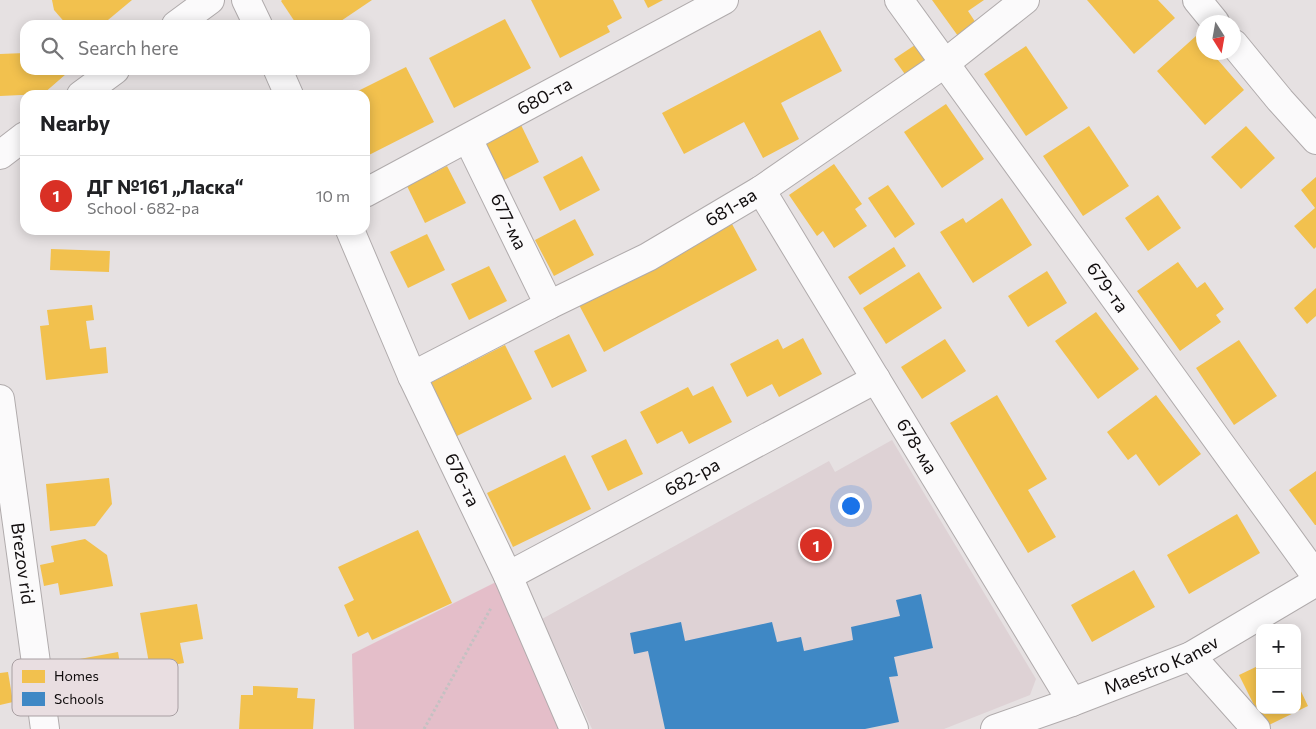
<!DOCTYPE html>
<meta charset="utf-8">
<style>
body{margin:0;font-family:Commissioner,sans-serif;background:#f6f6f6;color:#202124}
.controls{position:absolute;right:15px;bottom:15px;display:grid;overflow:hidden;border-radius:10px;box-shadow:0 2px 12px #0003}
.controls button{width:45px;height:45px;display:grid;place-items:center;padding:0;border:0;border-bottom:1px solid #e0e0e0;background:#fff;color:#202124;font:25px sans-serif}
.compass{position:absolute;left:1196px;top:15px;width:45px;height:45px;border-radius:50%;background:#fff;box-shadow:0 2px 12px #0003;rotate:169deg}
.you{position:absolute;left:850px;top:505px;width:18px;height:18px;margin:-12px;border:4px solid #fff;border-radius:50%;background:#1a73e8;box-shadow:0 0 0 8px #1a73e833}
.badge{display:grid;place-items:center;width:32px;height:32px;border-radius:50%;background:#d93025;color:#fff;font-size:16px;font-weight:700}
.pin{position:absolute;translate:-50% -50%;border:2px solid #fff;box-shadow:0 1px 5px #0006}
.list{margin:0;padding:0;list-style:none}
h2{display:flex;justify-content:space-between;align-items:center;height:65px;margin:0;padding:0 20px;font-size:21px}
h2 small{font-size:16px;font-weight:400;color:#757577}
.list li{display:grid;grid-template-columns:32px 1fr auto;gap:15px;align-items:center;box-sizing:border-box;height:80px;padding:0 20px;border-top:1px solid #e0e0e0}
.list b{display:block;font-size:19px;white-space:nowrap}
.list p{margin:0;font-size:16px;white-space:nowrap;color:#757577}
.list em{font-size:16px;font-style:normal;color:#757577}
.icon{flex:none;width:28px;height:28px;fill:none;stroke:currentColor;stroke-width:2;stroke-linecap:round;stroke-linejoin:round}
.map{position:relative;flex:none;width:1316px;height:729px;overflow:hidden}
.search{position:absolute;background:#fff;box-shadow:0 2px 12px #0003;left:20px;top:20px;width:350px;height:55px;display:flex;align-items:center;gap:12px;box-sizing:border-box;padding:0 18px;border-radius:15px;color:#757577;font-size:19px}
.panel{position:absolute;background:#fff;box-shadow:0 2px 12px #0003;left:20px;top:90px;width:350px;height:145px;border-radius:15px}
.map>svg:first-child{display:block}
.built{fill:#ded2d5}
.green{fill:#e4bec9}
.homes{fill:#f2c14e}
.schools{fill:#3f88c5}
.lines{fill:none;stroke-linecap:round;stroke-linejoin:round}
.minor-casing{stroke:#b0abac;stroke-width:30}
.path{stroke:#c4c1c2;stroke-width:3;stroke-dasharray:2.5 2.5;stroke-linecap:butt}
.minor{stroke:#fbfafb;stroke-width:28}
.labels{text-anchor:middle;stroke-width:5;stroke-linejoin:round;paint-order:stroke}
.street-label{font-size:18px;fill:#110d0e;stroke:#e9dee1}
.key{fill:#e9dee1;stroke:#a89fa2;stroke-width:1}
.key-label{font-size:14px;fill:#110d0e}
</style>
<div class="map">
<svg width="1316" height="729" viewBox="0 0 1316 729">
<rect width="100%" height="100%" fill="#e6e1e2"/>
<!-- built -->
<path class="built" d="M892 440 1036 679 1030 695 944 729H592L542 619 829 461 835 472Z"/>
<!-- green -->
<path class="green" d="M508 576 574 729H354L352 654Z"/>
<!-- homes -->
<g class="homes">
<path d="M52 0H132L102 25H67L54 10Z"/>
<path d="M282 0H372L335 25H297L281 1Z"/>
<path d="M531 0H613L622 18 607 26 610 32 560 58Z"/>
<path d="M644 0H663L648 8Z"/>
<path d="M932 0H984L968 11 976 23 958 36Z"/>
<path d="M1087 0H1158L1175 18 1134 54Z"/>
<path d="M505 19 531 68 454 108 429 58Z"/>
<path d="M820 30 842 71 781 103 799 139 763 158 744 122 684 154 662 113Z"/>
<path d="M1196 36 1204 44V52H1211L1244 90 1205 125 1157 71Z"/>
<path d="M918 43 930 60 907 77 894 59Z"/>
<path d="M1026 46 1068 108 1026 136 984 74Z"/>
<path d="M25 53V70H63L66 74 43 94 0 96V54Z"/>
<path d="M406 67 434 122 365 157V95H350Z"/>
<path d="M946 104 984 159 942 188 904 132Z"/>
<path d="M521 125 539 162 504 180 485 142Z"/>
<path d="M1089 126 1129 186 1083 216 1043 156Z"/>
<path d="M1246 126 1275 158 1241 189 1211 157Z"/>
<path d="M582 156 600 190 560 211 543 177Z"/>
<path d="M834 164 862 204 855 209 867 226 834 248 823 231 817 236 789 195Z"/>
<path d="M447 166 466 203 425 223 407 186Z"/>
<path d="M1316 177V247L1314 249 1294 226 1315 208 1301 190Z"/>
<path d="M888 185 915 224 895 238 868 198Z"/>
<path d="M1158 195 1181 228 1148 251 1125 218Z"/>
<path d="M1002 198 1032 245 973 283 940 232 963 218 966 223Z"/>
<path d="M575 219 594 255 554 276 535 240Z"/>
<path d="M732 224 757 270 604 352 579 305Z"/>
<path d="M427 234 445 270 408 288 390 252Z"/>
<path d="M894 247 906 266 860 295 848 277Z"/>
<path d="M51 249 110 251 109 272 50 270Z"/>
<path d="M1178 262 1197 288 1205 282 1224 309 1216 315 1221 322 1180 351 1137 291Z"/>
<path d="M489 266 507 301 469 320 451 284Z"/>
<path d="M1047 271 1067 303 1028 327 1008 296Z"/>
<path d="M919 272 942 308 886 344 863 308Z"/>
<path d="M1316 288V316L1307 324 1294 308Z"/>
<path d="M92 305 94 320 86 321 90 349 106 347 108 373 46 380 40 326 49 325 47 310Z"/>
<path d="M1096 312 1139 369 1098 399 1055 341Z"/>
<path d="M569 334 587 371 552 388 534 351Z"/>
<path d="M803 338 822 374 779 397 772 384 747 397 730 364 778 339 783 349Z"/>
<path d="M945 339 966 371 922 399 901 367Z"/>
<path d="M1239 340 1277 396 1234 425 1196 368Z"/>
<path d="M505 345 532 399 457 436 430 383Z"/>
<path d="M713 386 732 422 689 444 682 431 657 444 640 412 688 387 693 396Z"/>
<path d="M997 395 1047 479 1028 490 1056 537 1028 553 950 423Z"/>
<path d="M1156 395 1201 454 1159 486 1136 454 1128 460 1107 432Z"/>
<path d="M626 439 643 474 608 491 591 456Z"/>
<path d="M565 455 591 509 513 547 487 493Z"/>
<path d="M1316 471V525H1315L1289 490Z"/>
<path d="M109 478 112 504 95 526 50 531 46 484Z"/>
<path d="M1237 514 1260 553 1189 594 1167 555Z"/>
<path d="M418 530 452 603 372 640 368 632 358 637 344 605 354 600 338 567Z"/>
<path d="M85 539 107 555 113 586 60 595 58 583 44 586 40 565 54 562 51 546Z"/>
<path d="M1134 570 1155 607 1092 642 1071 605Z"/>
<path d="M197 604 203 639 180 643 184 663 150 669 140 613Z"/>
<path d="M118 652 125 694 70 703 63 662Z"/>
<path d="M1260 665V710H1297V683L1308 706 1265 727 1239 675Z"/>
<path d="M8 672 13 702 0 705V673Z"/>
<path d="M253 686 298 688 297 698 315 699 313 729H239L241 695H253Z"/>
</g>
<!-- schools -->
<path class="schools" d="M921 594 933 648 894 657 898 676 889 677 899 722 865 729H665L648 651 634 654 630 633 681 622 685 641 772 622 777 642 801 637 804 651 853 640 851 627 900 616 896 600Z"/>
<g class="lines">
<defs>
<g id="minor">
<path d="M246 0 258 25"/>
<path id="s1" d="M899 0 1316 576"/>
<path d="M1197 0 1215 22"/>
<path d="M176 25 210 0"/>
<path d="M1234 44 1280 100 1316 140"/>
<path d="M278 70 289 95"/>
<path d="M81 95 115 70"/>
<path id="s2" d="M468 139 549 305"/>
<path d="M0 155 25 136"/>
<path id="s3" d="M761 190 1072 702"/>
<path id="s4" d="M365 193 724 0"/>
<path id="s5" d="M350 230 412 376 508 576 574 729"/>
<path id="s6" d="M412 376 549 305 648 257 761 190 944 64 1025 0"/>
<path id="s7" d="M0 399 45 729"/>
<path id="s8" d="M508 576 876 379"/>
<path d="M1191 656 1256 729"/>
<path id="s9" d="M995 729 1072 702 1191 656 1316 582"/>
</g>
</defs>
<!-- minor casing -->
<use href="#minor" class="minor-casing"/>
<!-- path -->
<path class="path" d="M424 729 491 608"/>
<!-- minor -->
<use href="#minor" class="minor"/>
</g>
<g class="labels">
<!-- street labels -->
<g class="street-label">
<text dy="6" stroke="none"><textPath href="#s4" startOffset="204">680-та</textPath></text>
<text dy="6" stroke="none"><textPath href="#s6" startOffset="361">681-ва</textPath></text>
<text dy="6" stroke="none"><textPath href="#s2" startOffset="92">677-ма</textPath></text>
<text dy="6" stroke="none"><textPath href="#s1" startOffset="355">679-та</textPath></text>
<text dy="6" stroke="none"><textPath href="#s3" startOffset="300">678-ма</textPath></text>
<text dy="6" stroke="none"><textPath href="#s8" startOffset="209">682-ра</textPath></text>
<text dy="6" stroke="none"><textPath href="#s5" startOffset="274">676-та</textPath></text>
<text dy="6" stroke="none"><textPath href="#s7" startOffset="166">Brezov rid</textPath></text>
<text dy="6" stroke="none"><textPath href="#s9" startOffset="178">Maestro Kanev</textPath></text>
</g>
</g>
<!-- legend -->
<rect x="12" y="659" width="166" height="57" rx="8" class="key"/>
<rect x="22" y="670" width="23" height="13" fill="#f2c14e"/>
<rect x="22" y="692" width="23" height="14" fill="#3f88c5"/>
<g class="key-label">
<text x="54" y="681">Homes</text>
<text x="54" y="704">Schools</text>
</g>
</svg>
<div class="controls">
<button>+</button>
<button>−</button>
</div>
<svg class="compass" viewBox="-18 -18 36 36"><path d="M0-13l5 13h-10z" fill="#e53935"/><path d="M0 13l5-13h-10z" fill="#757577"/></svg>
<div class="you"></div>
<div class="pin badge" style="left:816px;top:545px">1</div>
<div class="search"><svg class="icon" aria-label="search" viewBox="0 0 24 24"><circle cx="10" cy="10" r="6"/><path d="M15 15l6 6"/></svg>Search here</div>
<section class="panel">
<h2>Nearby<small></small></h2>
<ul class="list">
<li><span class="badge">1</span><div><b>ДГ №161 „Ласка“</b><p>School · 682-ра</p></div><em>10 m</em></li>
</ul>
</section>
</div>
